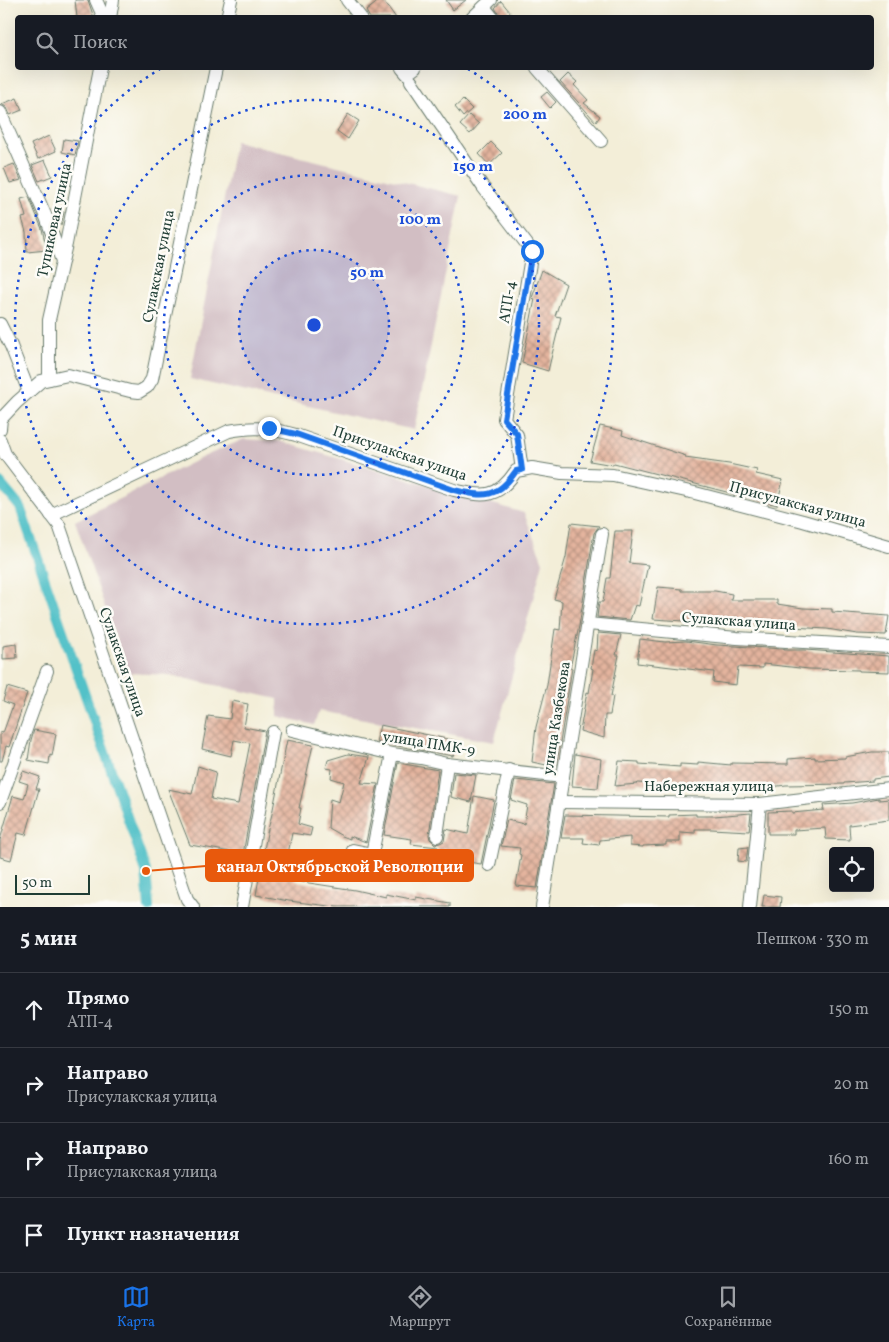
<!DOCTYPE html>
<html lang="ru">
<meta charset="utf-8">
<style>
body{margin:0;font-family:Vollkorn,serif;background:#242831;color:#f1f3f6}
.controls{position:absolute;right:15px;bottom:15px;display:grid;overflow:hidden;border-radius:5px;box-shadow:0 5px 20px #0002}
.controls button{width:45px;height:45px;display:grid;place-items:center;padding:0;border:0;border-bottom:1px solid #363941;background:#171b24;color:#f1f3f6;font:25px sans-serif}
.scale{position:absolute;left:15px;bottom:12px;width:75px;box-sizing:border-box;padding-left:5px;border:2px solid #1f3d34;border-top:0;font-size:14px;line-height:18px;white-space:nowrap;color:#1f3d34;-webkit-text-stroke:4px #fdfcf7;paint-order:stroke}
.stop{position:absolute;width:15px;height:15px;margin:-11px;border:4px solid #1a73e8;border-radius:50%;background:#fff}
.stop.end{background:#1a73e8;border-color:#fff;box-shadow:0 1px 5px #0008}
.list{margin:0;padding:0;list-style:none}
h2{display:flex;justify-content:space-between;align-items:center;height:65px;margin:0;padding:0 20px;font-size:21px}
h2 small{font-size:16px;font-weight:400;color:#9ea1a6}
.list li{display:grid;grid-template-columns:32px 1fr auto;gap:15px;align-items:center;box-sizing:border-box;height:75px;padding:0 20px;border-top:1px solid #363941}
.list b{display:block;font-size:19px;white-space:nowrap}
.list p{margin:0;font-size:16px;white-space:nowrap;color:#9ea1a6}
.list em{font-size:16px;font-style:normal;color:#9ea1a6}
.icon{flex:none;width:28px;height:28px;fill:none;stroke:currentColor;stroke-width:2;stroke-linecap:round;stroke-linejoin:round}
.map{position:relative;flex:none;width:889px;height:907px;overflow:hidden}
.search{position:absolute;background:#171b24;box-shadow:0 5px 20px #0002;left:15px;right:15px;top:15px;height:55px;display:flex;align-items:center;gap:12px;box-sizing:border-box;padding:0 18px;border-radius:5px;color:#9ea1a6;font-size:19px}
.sheet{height:365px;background:#171b24}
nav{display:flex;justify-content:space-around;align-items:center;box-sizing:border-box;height:70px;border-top:1px solid #363941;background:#171b24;font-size:14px;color:#9ea1a6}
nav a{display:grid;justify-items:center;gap:2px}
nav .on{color:#1a73e8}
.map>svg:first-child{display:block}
.industrial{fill:#d2bec3}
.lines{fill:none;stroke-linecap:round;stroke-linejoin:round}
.canal{stroke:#53c1c8;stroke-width:10}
.building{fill:url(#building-cross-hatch)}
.minor-casing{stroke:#697b6d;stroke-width:14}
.minor{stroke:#fff;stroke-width:12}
.route{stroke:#1a73e8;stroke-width:6}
.ring{fill:none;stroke:#1d4ed8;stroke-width:2.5;stroke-dasharray:2.5 5}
.labels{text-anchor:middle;stroke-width:5;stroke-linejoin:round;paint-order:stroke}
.street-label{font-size:15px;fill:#1f3d34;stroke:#fdfcf7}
.centre{fill:#1d4ed8;stroke:#fdfcf7;stroke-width:2.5}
.ring-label{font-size:15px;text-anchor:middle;font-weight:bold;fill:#1d4ed8;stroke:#fdfcf7;stroke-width:5;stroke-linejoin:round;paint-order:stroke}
.leader{fill:none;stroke:#e8590c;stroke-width:2}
.callout-dot{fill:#e8590c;stroke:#fdfcf7;stroke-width:2}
.callout{fill:#e8590c;stroke:#e8590c;stroke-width:2}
.callout-label{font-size:16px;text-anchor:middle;font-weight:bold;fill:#fff}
</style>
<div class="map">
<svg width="889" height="907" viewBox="0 0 889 907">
<defs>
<pattern id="building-cross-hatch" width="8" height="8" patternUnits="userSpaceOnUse" patternTransform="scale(1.25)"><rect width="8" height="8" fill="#e4b49e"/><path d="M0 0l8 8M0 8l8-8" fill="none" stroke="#b89482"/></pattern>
</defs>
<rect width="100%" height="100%" fill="#fdfcf7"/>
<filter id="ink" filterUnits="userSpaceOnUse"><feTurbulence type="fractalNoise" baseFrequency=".02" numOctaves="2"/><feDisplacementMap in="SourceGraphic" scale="10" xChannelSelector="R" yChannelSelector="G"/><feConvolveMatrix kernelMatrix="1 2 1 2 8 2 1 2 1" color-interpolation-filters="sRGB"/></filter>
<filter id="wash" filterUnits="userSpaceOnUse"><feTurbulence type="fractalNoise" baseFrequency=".0096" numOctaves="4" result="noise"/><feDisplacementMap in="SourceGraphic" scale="20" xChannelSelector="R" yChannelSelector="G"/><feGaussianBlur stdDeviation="1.12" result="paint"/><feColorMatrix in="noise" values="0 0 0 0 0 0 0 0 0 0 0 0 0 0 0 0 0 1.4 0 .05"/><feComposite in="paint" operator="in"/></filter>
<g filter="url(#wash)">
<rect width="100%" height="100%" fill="#f3eed8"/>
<!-- industrial -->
<g class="industrial">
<path d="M235 141 461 196 414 430 190 379Z"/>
<path d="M244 439 279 441 524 513 543 562 494 742 319 711 314 725 278 716V699L169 675 128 673 75 521 203 457Z"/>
</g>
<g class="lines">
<!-- canal -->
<path class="canal" d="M0 483 20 507 146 871 149 907"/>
</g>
<g id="blocks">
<!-- building -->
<g class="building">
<path d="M75 0H88L94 18H77Z"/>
<path d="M380 0H383L396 18H370L366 11Z"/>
<path d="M446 0H466L453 10Z"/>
<path d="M501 1 515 18H501L495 8Z"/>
<path d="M568 74 577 82 574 85 588 100 584 103 600 116 596 122 560 82Z"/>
<path d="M547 92 556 102 550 108 541 97Z"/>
<path d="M17 98 22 110 10 115 7 108 2 104Z"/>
<path d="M463 100 472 109 463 117 455 107Z"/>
<path d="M348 114 359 121 348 139 337 131Z"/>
<path d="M469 115 479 124 470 134 460 125Z"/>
<path d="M49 136 56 151 38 159 31 144Z"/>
<path d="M64 139 78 141 75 155 62 152Z"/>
<path d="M491 142 502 153 489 165 479 154Z"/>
<path d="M45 160 52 176 39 181 32 165Z"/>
<path d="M14 164 21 180 10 183 4 168Z"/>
<path d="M29 197 42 229 47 250 27 252 26 232 22 218 26 217 21 199Z"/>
<path d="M58 211 64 212 61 225H58L57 222Z"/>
<path d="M542 270 566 284 555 316 561 317 548 371 522 363 535 299 532 298Z"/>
<path d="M600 426 623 431 622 435 686 456 685 458 729 464 757 470 756 474 783 480 777 505 614 463 613 465 590 461Z"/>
<path d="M571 523 599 526 594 533 579 626 570 668H572L556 767 532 762 536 727 547 685 555 629 560 630 562 601 554 599 566 557Z"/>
<path d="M615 531H633L629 563 648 565 639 606 635 605 630 620 597 617 599 602H603L607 578H610Z"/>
<path d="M658 587 682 589V591H715L732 594 731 600H777V604L803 608 832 609V612L889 616 886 635 857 634 827 629 774 626V629L752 625V627L731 626V624L653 619Z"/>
<path d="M598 633 621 635 616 655H619L611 696H613L610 715H605L604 738 580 731 587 692 589 693 593 669 591 668 594 650 597 651Z"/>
<path d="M640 639 665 642 686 641 717 645 784 649V650H805L889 656V672L859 671V670L809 669 763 664V668L738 667 736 685 713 682 714 672 637 663Z"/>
<path d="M16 644 17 658 3 659V646Z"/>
<path d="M7 687 27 693 9 747 6 746 2 761H0V732L3 733 13 705 3 701Z"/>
<path d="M232 701 248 704 244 727 265 731 243 854 190 845 168 789 192 794 198 766 216 772 211 799 238 804 250 743 234 740 231 756 202 749 208 716 230 719Z"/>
<path d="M380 725 457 741 453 756 376 742Z"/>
<path d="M34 730 56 734 52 756 50 755 49 764 28 760 31 740Z"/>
<path d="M287 740 313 745 299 808H301L298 824 312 828 310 836 292 833 286 865 296 881 355 890 386 897V894L416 900V897L450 903V907H337L289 901 256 895 267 833 272 814Z"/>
<path d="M872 752H889V777L873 779V781L844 783V784L786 785 755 789 754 791 697 788V786H673L638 783 637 784 615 786 619 761 639 762V764L680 767V764L698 765V762L731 765V763L788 764V759L815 757V759L845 758V757Z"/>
<path d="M348 754 369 757 361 783 378 784 366 842 350 836V839L342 836 328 828 330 799 339 802 344 782 331 778 332 769 326 768 328 760Z"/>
<path d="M575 754 601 759 598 788 572 786Z"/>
<path d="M398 763 438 770 429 835 430 839 435 844 440 843 444 841 446 829 468 834 474 796 494 800 481 864 461 861 462 859 437 850 438 847 411 844 412 839 384 835Z"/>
<path d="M23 771 40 777 36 789H39L26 835 18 833 11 860 0 857V840L13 796 24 799 28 784 19 781Z"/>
<path d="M454 773 476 775 471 802 451 797Z"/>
<path d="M515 780 554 784 537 888 516 886 521 855 519 854 520 848 501 846 507 820 524 824 527 805 511 800Z"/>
<path d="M879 798V800L889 799V820L849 825 850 840 826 839 825 828 794 830V834H768V812L792 811V813L824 810 823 805 852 803Z"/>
<path d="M751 813 749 831 711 829H695V833L680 832V842H666V845L643 846V847L630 846V837L600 840 599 845 583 843 584 838H561L565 815 669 817V815L696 814V816H714Z"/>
<path d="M748 847 746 862 738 861 739 848Z"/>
<path d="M764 895 781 897 780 907H762Z"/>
</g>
</g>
</g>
<g filter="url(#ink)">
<use href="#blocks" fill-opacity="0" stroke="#697b6d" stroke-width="1"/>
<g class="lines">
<defs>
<g id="minor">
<path d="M96 0 104 18"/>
<path d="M347 0 361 18"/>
<path d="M484 7 493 18"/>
<path d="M110 18 113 0"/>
<path d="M227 18 231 0"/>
<path d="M472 18 491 0"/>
<path d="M402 68 407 74 415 68"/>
<path d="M537 68 601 141"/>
<path d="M411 81 483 187 532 251 504 419 517 435 522 470"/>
<path d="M0 112 46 217 62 261"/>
<path d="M0 324 11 346 29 392"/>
<path d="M49 379V320L66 244 100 68"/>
<path d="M0 429 1 419 17 402 41 381 68 375 130 391 139 392 147 387 152 379 216 68"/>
<path d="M0 440 5 454 59 525 187 899 193 907"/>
<path d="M51 515 229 431C256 426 270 428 296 435L454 490C485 497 497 499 516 471L532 468 562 473 613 475 695 493 803 521 889 546"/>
<path d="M588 624 737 638 889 647"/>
<path d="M292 730 392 754 421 758 447 764 563 777"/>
<path d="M0 802 47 671"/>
<path d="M559 802 760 804 889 789"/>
<path d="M437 836 447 764"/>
<path d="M353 850 372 854 392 754"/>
<path d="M489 865 509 770"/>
<path d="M242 907 273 732"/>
<path d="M542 907 602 534"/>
<path d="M750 907 760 804"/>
</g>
</defs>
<!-- minor casing -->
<use href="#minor" class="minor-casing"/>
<!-- minor -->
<use href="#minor" class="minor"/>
</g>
</g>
<g class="lines" filter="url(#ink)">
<!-- route -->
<path class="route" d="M269 428 296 434 454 490C485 497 497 499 516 471L522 470 517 434 504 419 532 251"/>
</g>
<!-- distance rings -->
<circle cx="314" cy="325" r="75" fill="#1d4ed8" fill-opacity=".12"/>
<g class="ring">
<circle cx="314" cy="325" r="75"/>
<circle cx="314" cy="325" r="150"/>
<circle cx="314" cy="325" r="225"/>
<path d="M468 69A299 299 0 1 1 160 69"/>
</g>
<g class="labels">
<!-- street labels -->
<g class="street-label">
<text transform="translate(54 220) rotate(-78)" y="5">Тупиковая улица</text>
<text transform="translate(158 266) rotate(-79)" y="5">Сулакская улица</text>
<text transform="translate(507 302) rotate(-81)" y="5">АТП-4</text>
<text transform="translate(400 453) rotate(19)" y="5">Присулакская улица</text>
<text transform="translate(798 504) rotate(15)" y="5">Присулакская улица</text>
<text transform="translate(739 621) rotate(4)" y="5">Сулакская улица</text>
<text transform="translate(123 662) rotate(71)" y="5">Сулакская улица</text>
<text transform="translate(556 718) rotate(-81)" y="5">улица Казбекова</text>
<text transform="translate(429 743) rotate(9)" y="5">улица ПМК-9</text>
<text x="709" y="791">Набережная улица</text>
</g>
</g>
<circle cx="314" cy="325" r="8" class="centre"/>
<g class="ring-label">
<text x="525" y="119">200 m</text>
<text x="473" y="171">150 m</text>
<text x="420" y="224">100 m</text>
<text x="367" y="277">50 m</text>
</g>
<!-- callouts -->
<path class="leader" d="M146 871L206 866"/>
<circle class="callout-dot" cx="146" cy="871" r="5"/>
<rect class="callout" x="206" y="850" width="267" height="31" rx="5"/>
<g class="callout-label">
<text x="340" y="872">канал Октябрьской Революции</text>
</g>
</svg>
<div class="controls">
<button><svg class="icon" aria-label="locate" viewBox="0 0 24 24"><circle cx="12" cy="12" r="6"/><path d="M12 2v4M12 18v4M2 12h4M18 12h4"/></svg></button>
</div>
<div class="scale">50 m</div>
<div class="stop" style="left:532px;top:251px"></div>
<div class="stop end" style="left:269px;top:428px"></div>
<div class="search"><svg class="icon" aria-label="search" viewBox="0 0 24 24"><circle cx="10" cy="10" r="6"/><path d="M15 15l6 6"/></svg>Поиск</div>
</div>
<section class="sheet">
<h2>5 мин<small>Пешком · 330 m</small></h2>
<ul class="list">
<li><svg class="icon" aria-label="ahead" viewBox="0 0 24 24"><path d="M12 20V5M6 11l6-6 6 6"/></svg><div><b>Прямо</b><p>АТП-4</p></div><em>150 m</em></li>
<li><svg class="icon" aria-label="right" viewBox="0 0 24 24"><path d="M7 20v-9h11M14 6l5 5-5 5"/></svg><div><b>Направо</b><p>Присулакская улица</p></div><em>20 m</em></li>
<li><svg class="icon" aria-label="right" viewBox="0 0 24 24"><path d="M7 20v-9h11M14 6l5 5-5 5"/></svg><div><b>Направо</b><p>Присулакская улица</p></div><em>160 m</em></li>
<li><svg class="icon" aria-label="arrive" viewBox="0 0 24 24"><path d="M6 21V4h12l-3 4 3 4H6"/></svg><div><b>Пункт назначения</b></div></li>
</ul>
</section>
<nav>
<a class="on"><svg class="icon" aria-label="map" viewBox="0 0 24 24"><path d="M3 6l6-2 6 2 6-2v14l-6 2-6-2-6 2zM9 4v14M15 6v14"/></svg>Карта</a>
<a><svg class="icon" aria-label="directions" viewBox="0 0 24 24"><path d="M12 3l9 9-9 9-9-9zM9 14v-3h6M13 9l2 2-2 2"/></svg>Маршрут</a>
<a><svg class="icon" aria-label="saved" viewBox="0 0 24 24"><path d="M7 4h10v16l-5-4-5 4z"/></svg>Сохранённые</a>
</nav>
